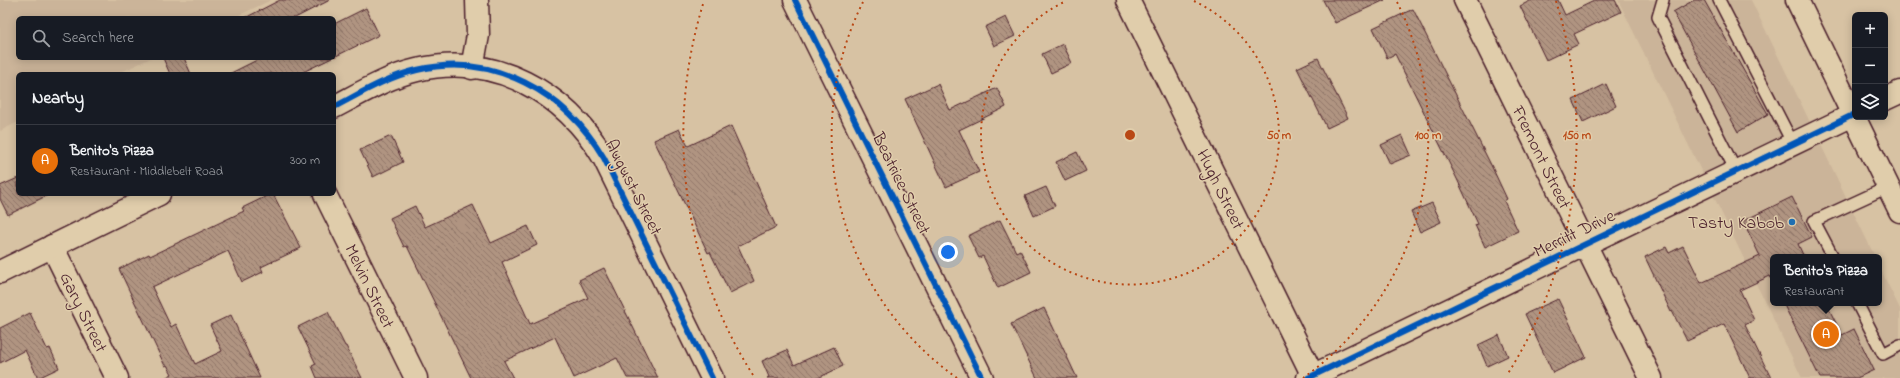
<!DOCTYPE html>
<meta charset="utf-8">
<style>
body{margin:0;font-family:"Indie Flower",sans-serif;background:#20242c;color:#f1f3f6}
.controls{position:absolute;right:12px;top:12px;display:grid;overflow:hidden;border-radius:6px;box-shadow:0 2px 10px #0003}
.controls button{width:36px;height:36px;display:grid;place-items:center;padding:0;border:0;border-bottom:1px solid #363941;background:#171b24;color:#f1f3f6;font:20px sans-serif}
.you{position:absolute;left:948px;top:252px;width:14px;height:14px;margin:-10px;border:3px solid #fff;border-radius:50%;background:#1a73e8;box-shadow:0 0 0 6px #1a73e833}
.badge{display:grid;place-items:center;width:26px;height:26px;border-radius:50%;background:#0f766e;color:#fff;font-size:13px;font-weight:700}
.pin{position:absolute;translate:-50% -50%;border:2px solid #fff;box-shadow:0 1px 4px #0006}
.popup{position:absolute;left:1770px;top:254px;width:112px;height:52px;box-sizing:border-box;display:grid;place-content:center;border-radius:6px;background:#171b24;filter:drop-shadow(0 1px 3px #0005);font-size:13px;white-space:nowrap;color:#9ea1a6}
.popup b{font-size:15px;color:#f1f3f6}
.popup::after{content:'';position:absolute;left:50%;top:100%;margin-left:-8px;border:8px solid transparent;border-top-color:#171b24}
.list{margin:0;padding:0;list-style:none}
h2{display:flex;justify-content:space-between;align-items:center;height:52px;margin:0;padding:0 16px;font-size:17px}
h2 small{font-size:13px;font-weight:400;color:#9ea1a6}
.list li{display:grid;grid-template-columns:26px 1fr auto;gap:12px;align-items:center;box-sizing:border-box;height:72px;padding:0 16px;border-top:1px solid #363941}
.list b{display:block;font-size:15px;white-space:nowrap}
.list p{margin:0;font-size:13px;white-space:nowrap;color:#9ea1a6}
.list em{font-size:13px;font-style:normal;color:#9ea1a6}
.icon{flex:none;width:22px;height:22px;fill:none;stroke:currentColor;stroke-width:2;stroke-linecap:round;stroke-linejoin:round}
.map{position:relative;flex:none;width:1900px;height:378px;overflow:hidden}
.search{position:absolute;background:#171b24;box-shadow:0 2px 10px #0003;left:16px;top:16px;width:320px;height:44px;display:flex;align-items:center;gap:10px;box-sizing:border-box;padding:0 14px;border-radius:6px;color:#9ea1a6;font-size:15px}
.panel{position:absolute;background:#171b24;box-shadow:0 2px 10px #0003;left:16px;top:72px;width:320px;height:124px;border-radius:6px}
.map>svg:first-child{display:block}
.built{fill:#cbb499}
.building{fill:url(#building-back-hatch);stroke:#4a1f2b}
.lines{fill:none;stroke-linecap:round;stroke-linejoin:round}
.lane-casing{stroke:#4a1f2b;stroke-width:14}
.street-casing{stroke:#4a1f2b;stroke-width:25}
.secondary-casing{stroke:#4a1f2b;stroke-width:25}
.lane{stroke:#e0cdab;stroke-width:11}
.street{stroke:#e0cdab;stroke-width:22}
.secondary{stroke:#e0cdab;stroke-width:22}
.cycleway-casing{stroke:#e0cdab;stroke-width:8}
.cycleway{stroke:#0057b8;stroke-width:6}
.ring{fill:none;stroke:#b94815;stroke-width:2;stroke-dasharray:2 4}
.poi-dot{fill:#1f6fb2;stroke:#e0cdab;stroke-width:1.5}
.labels{text-anchor:middle;stroke-width:3;stroke-linejoin:round;paint-order:stroke}
.street-label{font-size:18px;fill:#4a1f2b;stroke:#e0cdab}
.poi-label{font-size:18px;fill:#4a1f2b;stroke:#e0cdab;text-anchor:end}
.centre{fill:#b94815;stroke:#e0cdab;stroke-width:2}
.ring-label{font-size:12px;text-anchor:middle;font-weight:bold;fill:#b94815;stroke:#e0cdab;stroke-width:3;stroke-linejoin:round;paint-order:stroke}
</style>
<div class="map">
<svg width="1900" height="378" viewBox="0 0 1900 378">
<defs>
<pattern id="building-back-hatch" width="6" height="6" patternUnits="userSpaceOnUse"><rect width="6" height="6" fill="#b09481"/><path d="M-1 5l2 2M0 0l6 6M5-1l2 2" fill="none" stroke="#91786a"/></pattern>
</defs>
<rect width="100%" height="100%" fill="#d7c2a3"/>
<filter id="ink" filterUnits="userSpaceOnUse"><feTurbulence type="fractalNoise" baseFrequency=".025" numOctaves="2"/><feDisplacementMap in="SourceGraphic" scale="8" xChannelSelector="R" yChannelSelector="G"/><feConvolveMatrix kernelMatrix="1 2 1 2 8 2 1 2 1" color-interpolation-filters="sRGB"/></filter>
<g filter="url(#ink)">
<!-- built -->
<g class="built">
<path d="M0 0H271L233 18H18V58H151L117 74H18V122L0 131Z"/>
<path d="M1618 0H1751L1875 257H1773V303H1879V266L1900 309V378H1802Z"/>
</g>
<!-- building -->
<g class="building">
<path d="M280 0H330L295 18H245Z"/>
<path d="M1323 0H1385L1335 23Z"/>
<path d="M1532 0H1558L1565 15 1596 0H1615L1621 12 1574 34 1579 44 1546 60 1520 6Z"/>
<path d="M1694 0H1704L1768 114 1738 132 1673 12Z"/>
<path d="M366 8 379 35 334 57V24Z"/>
<path d="M1413 9 1492 167 1507 199 1504 201 1518 231 1485 247 1475 225 1478 224 1457 179 1395 54 1387 58 1373 28Z"/>
<path d="M1006 17 1015 36 994 46 985 27Z"/>
<path d="M1063 44 1072 63 1051 73 1042 54Z"/>
<path d="M163 58H184L191 74H170Z"/>
<path d="M261 58H332L299 74H229Z"/>
<path d="M1318 58 1348 118 1327 128 1297 68Z"/>
<path d="M938 84 950 110 997 88 1006 107 959 130 979 172 946 187 905 99Z"/>
<path d="M1606 84 1616 106 1583 122 1573 100Z"/>
<path d="M731 126 776 227 738 246 754 281 730 293 710 252 708 253 654 140 679 129 688 146Z"/>
<path d="M1402 135 1411 155 1390 164 1381 145Z"/>
<path d="M391 136 403 162 373 177 360 150Z"/>
<path d="M1077 152 1086 171 1065 181 1056 162Z"/>
<path d="M18 178V194H50L8 215 0 199V186Z"/>
<path d="M1046 187 1055 206 1034 216 1025 196Z"/>
<path d="M271 194H273L301 248 261 267 263 272 242 282 228 251 152 287 171 327 176 324 195 364 222 351 210 325 231 315 260 378H165L172 374 167 365 165 366 119 269 149 254 150 256 244 211 242 208Z"/>
<path d="M1792 197 1812 237 1798 244 1804 257H1773V282L1770 276 1740 290 1754 320 1745 325 1771 378H1750L1724 324 1687 341 1672 311 1671 312 1645 257 1666 247 1669 253 1683 246 1701 283 1760 256 1743 221Z"/>
<path d="M1432 203 1441 222 1420 232 1411 212Z"/>
<path d="M473 205 491 243 528 226 537 245 502 262 530 324 588 298 579 280 604 268 658 378H627L617 358 574 378 555 337 504 361 513 378H471L407 246 404 247 390 218 415 206 425 227Z"/>
<path d="M1000 220 1016 252 1020 250 1031 272 998 288 983 256 979 258 968 236Z"/>
<path d="M1558 299 1586 357 1553 373 1525 314Z"/>
<path d="M1783 303H1826L1842 335 1854 329 1874 370 1857 378H1820Z"/>
<path d="M1044 308 1061 344 1077 378H1037L1011 324Z"/>
<path d="M328 312 345 346H346L362 378H317L312 366 316 364 298 327Z"/>
<path d="M30 313 47 349 50 348 59 368 38 378 25 350 0 363V328Z"/>
<path d="M1499 335 1508 356 1487 366 1478 345Z"/>
<path d="M834 347 843 366 818 378H767L769 377 762 361 787 350 794 365Z"/>
</g>
<g class="lines">
<defs>
<g id="lane">
<path d="M1663 0 1658 17 1736 171"/>
<path d="M1719 0 1793 144"/>
<path d="M1833 257 1814 221 1888 187"/>
<path d="M1857 303 1883 354 1900 345"/>
</g>
<g id="street">
<path d="M795 0 982 378"/>
<path d="M1128 0 1314 378"/>
<path d="M1465 0 1651 378"/>
<path d="M472 68 478 35 477 0"/>
<path d="M1885 99 1900 92"/>
<path d="M334 107C361 93 387 77 417 70 494 52 565 92 604 158L712 378"/>
<path d="M325 194 416 378"/>
<path d="M52 246 117 378"/>
<path d="M0 272 159 194"/>
<path d="M1308 378 1855 114"/>
</g>
<path id="secondary" d="M1797 0 1900 211"/>
</defs>
<!-- lane casing -->
<use href="#lane" class="lane-casing"/>
<!-- street casing -->
<use href="#street" class="street-casing"/>
<!-- secondary casing -->
<use href="#secondary" class="secondary-casing"/>
<!-- lane -->
<use href="#lane" class="lane"/>
<!-- street -->
<use href="#street" class="street"/>
<!-- secondary -->
<use href="#secondary" class="secondary"/>
<defs>
<g id="cycleway">
<path d="M795 0 982 378"/>
<path d="M334 107C361 93 387 77 417 70 494 52 565 92 604 158L712 378"/>
<path d="M1308 378 1855 114"/>
</g>
</defs>
<!-- cycleway casing -->
<use href="#cycleway" class="cycleway-casing"/>
<!-- cycleway -->
<use href="#cycleway" class="cycleway"/>
</g>
</g>
<!-- distance rings -->
<g class="ring">
<path d="M1194 1A149 149 0 1 1 1066 1"/>
<path d="M957 378A298 298 0 0 1 863 2M1397 2A298 298 0 0 1 1303 378"/>
<path d="M753 375A447 447 0 0 1 704 1M1556 1A447 447 0 0 1 1507 375"/>
</g>
<!-- markers -->
<circle class="poi-dot" cx="1792" cy="222" r="4"/>
<g class="labels">
<!-- street labels -->
<g class="street-label">
<text transform="translate(1542 157) rotate(64)" y="6">Fremont Street</text>
<text transform="translate(902 183) rotate(64)" y="6">Beatrice Street</text>
<text transform="translate(634 187) rotate(63)" y="6">August Street</text>
<text transform="translate(1221 189) rotate(64)" y="6">Hugh Street</text>
<text transform="translate(1574 233) rotate(-26)" y="6">Merritt Drive</text>
<text transform="translate(370 286) rotate(64)" y="6">Melvin Street</text>
<text transform="translate(84 312) rotate(64)" y="6">Gary Street</text>
</g>
<!-- poi labels -->
<g class="poi-label">
<text x="1784" y="228">Tasty Kabob</text>
</g>
</g>
<circle cx="1130" cy="135" r="6" class="centre"/>
<g class="ring-label">
<text x="1279" y="139">50 m</text>
<text x="1428" y="139">100 m</text>
<text x="1577" y="139">150 m</text>
</g>
</svg>
<div class="controls">
<button>+</button>
<button>−</button>
<button><svg class="icon" aria-label="layers" viewBox="0 0 24 24"><path d="M12 4l9 5-9 5-9-5zM3 14l9 5 9-5"/></svg></button>
</div>
<div class="you"></div>
<div class="pin badge" style="left:1826px;top:334px;background:#e8710a">A</div>
<div class="popup"><b>Benito's Pizza</b>Restaurant</div>
<div class="search"><svg class="icon" aria-label="search" viewBox="0 0 24 24"><circle cx="10" cy="10" r="6"/><path d="M15 15l6 6"/></svg>Search here</div>
<section class="panel">
<h2>Nearby<small></small></h2>
<ul class="list">
<li><span class="badge" style="background:#e8710a">A</span><div><b>Benito's Pizza</b><p>Restaurant · Middlebelt Road</p></div><em>300 m</em></li>
</ul>
</section>
</div>
